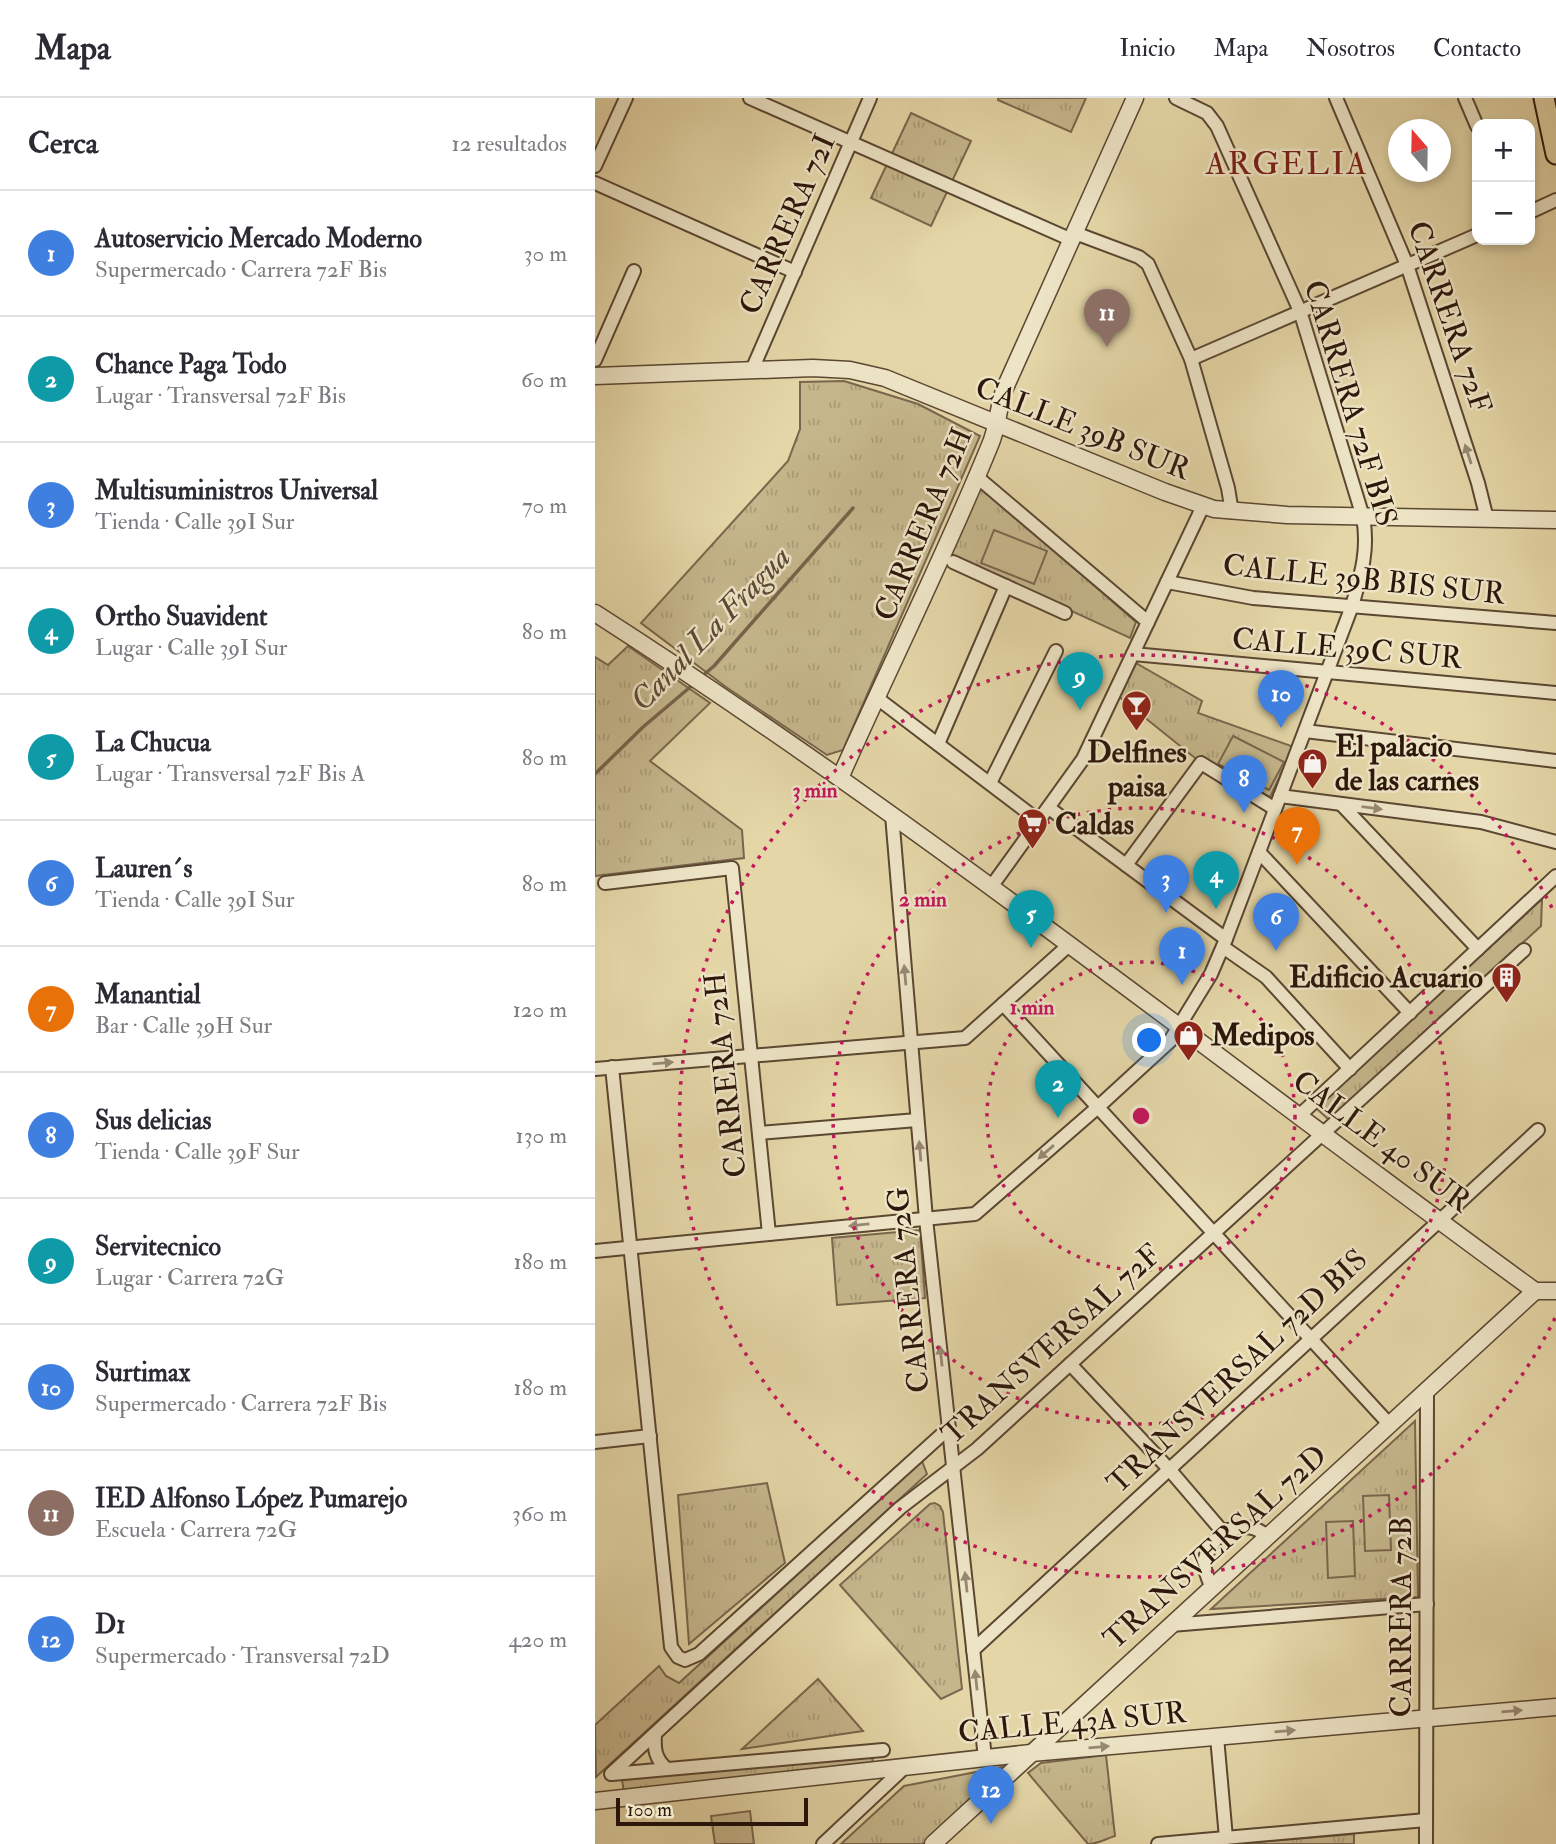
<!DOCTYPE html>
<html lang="es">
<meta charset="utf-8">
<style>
body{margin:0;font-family:"IM FELL Double Pica",serif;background:#f7f7f7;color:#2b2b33}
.controls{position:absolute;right:21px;top:21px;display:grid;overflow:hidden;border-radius:14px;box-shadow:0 4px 10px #0003}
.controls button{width:63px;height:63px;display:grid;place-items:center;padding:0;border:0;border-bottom:2px solid #e1e1e2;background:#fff;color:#2b2b33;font:35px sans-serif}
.compass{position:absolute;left:793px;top:21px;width:63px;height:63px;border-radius:50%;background:#fff;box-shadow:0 4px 10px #0003;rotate:340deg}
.scale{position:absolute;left:21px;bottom:18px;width:192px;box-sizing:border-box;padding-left:7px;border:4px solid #2d170b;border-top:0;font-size:19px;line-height:24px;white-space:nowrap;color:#2d170b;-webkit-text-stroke:5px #ede4c6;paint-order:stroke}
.you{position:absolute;left:555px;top:943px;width:24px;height:24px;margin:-18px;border:5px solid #fff;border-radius:50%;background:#1a73e8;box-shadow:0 0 0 10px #1a73e833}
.badge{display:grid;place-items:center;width:46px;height:46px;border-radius:50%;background:#0b8043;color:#fff;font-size:23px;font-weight:700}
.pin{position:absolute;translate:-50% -58px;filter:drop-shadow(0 2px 4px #0008)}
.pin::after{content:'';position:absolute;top:37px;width:24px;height:21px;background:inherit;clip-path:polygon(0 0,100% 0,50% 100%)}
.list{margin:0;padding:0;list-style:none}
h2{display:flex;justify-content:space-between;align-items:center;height:91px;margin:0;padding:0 28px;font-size:30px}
h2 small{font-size:23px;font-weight:400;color:#7c7c81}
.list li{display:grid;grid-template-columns:46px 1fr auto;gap:21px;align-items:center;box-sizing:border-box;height:126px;padding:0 28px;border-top:2px solid #e1e1e2}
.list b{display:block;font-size:26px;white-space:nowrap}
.list p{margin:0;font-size:23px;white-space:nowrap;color:#7c7c81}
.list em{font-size:23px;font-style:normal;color:#7c7c81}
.map{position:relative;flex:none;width:961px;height:1746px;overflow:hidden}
header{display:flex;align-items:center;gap:42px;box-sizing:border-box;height:98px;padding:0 35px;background:#fff;border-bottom:2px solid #e1e1e2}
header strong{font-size:33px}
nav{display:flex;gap:38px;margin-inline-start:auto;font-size:24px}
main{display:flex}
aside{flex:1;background:#fff}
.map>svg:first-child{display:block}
.grass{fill:url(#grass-tufts);stroke:#79664c;stroke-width:2}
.garden{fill:#c5b68c;stroke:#79664c;stroke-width:2}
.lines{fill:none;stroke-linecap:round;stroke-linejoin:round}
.stream{stroke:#766349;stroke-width:3.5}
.minor-casing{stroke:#5b4732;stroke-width:16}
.tertiary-casing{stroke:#5b4732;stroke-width:19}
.trunk-casing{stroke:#2d170b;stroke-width:23}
.minor{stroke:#ede4c6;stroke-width:12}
.tertiary{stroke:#ede4c6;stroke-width:16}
.trunk{stroke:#e4d6a7;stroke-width:19}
.oneway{fill:#978872}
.ring{fill:none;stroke:#c2185b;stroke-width:3.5;stroke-dasharray:3.5 7}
.labels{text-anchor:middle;stroke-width:5;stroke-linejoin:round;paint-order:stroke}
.street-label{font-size:30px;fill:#2d170b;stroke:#ede4c6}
.poi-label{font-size:30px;font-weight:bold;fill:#2d170b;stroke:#ede4c6;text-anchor:start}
.neighbourhood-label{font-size:32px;letter-spacing:2px;fill:#7a1f14;stroke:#ede4c6}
.water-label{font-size:32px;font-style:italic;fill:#5d4934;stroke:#ede4c6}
.centre{fill:#c2185b;stroke:#ede4c6;stroke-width:3.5}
.ring-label{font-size:21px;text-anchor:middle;font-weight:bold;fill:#c2185b;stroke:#ede4c6;stroke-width:5;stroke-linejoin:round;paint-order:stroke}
</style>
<header>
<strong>Mapa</strong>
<nav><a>Inicio</a><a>Mapa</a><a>Nosotros</a><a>Contacto</a></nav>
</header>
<main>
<aside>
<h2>Cerca<small>12 resultados</small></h2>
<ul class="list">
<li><span class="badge" style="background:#3f7fe0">1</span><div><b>Autoservicio Mercado Moderno</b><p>Supermercado · Carrera 72F Bis</p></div><em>30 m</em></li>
<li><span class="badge" style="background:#0f9aa8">2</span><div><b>Chance Paga Todo</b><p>Lugar · Transversal 72F Bis</p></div><em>60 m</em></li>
<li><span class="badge" style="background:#3f7fe0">3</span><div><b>Multisuministros Universal</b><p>Tienda · Calle 39I Sur</p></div><em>70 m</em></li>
<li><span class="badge" style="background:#0f9aa8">4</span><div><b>Ortho Suavident</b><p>Lugar · Calle 39I Sur</p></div><em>80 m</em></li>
<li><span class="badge" style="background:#0f9aa8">5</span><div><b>La Chucua</b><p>Lugar · Transversal 72F Bis A</p></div><em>80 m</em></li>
<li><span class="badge" style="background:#3f7fe0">6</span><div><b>Lauren´s</b><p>Tienda · Calle 39I Sur</p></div><em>80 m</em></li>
<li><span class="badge" style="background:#e8710a">7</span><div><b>Manantial</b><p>Bar · Calle 39H Sur</p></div><em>120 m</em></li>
<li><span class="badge" style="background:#3f7fe0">8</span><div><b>Sus delicias</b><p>Tienda · Calle 39F Sur</p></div><em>130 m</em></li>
<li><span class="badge" style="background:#0f9aa8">9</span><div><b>Servitecnico</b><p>Lugar · Carrera 72G</p></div><em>180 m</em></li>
<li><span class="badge" style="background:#3f7fe0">10</span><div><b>Surtimax</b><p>Supermercado · Carrera 72F Bis</p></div><em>180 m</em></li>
<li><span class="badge" style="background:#8d6e63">11</span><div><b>IED Alfonso López Pumarejo</b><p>Escuela · Carrera 72G</p></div><em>360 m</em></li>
<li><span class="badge" style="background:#3f7fe0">12</span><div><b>D1</b><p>Supermercado · Transversal 72D</p></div><em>420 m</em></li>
</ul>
</aside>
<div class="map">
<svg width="961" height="1746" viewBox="0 0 961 1746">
<defs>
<pattern id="grass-tufts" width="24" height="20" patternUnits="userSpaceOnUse" patternTransform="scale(1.75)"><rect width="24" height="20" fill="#c5b68c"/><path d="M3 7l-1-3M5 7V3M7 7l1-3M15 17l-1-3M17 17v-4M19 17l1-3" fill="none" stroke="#aa9c77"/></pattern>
</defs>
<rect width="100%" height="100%" fill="#e4d6a7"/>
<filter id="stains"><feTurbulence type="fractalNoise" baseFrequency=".00286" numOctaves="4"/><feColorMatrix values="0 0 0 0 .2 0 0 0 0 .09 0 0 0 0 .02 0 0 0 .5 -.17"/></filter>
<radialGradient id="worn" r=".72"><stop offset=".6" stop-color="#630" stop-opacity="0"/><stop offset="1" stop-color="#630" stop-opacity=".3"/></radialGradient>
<!-- grass -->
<g class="grass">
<path d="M403 0H491L476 34 403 2Z"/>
<path d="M316 15 376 43 336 128 276 100Z"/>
<path d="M249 283 323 306 385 338 248 652 232 657 131 589 46 525 193 363 205 331V284Z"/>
<path d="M385 388 541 524 535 540 355 457Z"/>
<path d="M33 548 115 605 55 663 147 732 149 760 0 778V559L13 567Z"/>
<path d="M541 565 607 603 603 615 699 649 675 699 600 660 523 598Z"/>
<path d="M947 801 946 828 734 1022 721 1010Z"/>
<path d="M325 1132 330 1200 242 1207 237 1140Z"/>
<path d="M820 1323 823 1499 616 1511Z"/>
<path d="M327 1363 332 1376 1 1679 0 1627 64 1568 71 1578 84 1585Z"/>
<path d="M172 1385 190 1465 94 1546 83 1397Z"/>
<path d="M340 1405 345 1408 348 1414 367 1591 346 1601 245 1487 335 1406Z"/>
<path d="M223 1581 268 1633 147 1651Z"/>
<path d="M277 1656 278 1668 29 1694 27 1682Z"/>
<path d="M511 1657 520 1738C510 1741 503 1746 493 1746L433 1675 446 1665Z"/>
<path d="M412 1668 328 1746H246L309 1688Z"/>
<path d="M759 1736V1746H639Z"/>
</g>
<!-- garden -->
<g class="garden">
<path d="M399 432 452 453 439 486 386 465Z"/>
<path d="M638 638 689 664 674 692 623 666Z"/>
<path d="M794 1397 796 1452 770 1453 768 1398Z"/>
<path d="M758 1423 760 1478 733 1480 731 1424Z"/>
<path d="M155 1713 159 1746H120L116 1718Z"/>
</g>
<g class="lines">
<!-- stream -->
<g class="stream">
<path d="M105 580 119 568 258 410"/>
<path d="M0 676 48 629 100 585"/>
</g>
<defs>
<g id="minor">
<path d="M155 0 477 142"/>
<path d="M741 0 812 167 883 385 892 421"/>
<path d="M870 0 882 28"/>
<path d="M0 68 31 0"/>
<path d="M0 85 200 174"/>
<path d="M935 114 961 102"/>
<path d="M480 135 544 159 553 166 596 261 633 390 637 414"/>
<path d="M596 261 882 137"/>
<path d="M0 262 39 173"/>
<path d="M157 272 275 0"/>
<path d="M381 378 553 524"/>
<path d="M358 464 470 515"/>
<path d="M572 484 658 500 961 525"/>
<path d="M538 556 961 595"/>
<path d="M282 600 444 723"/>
<path d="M710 633 961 663"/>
<path d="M343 646 411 488"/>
<path d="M395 685 461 553"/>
<path d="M685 698 886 724 961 744"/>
<path d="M746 706 883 851"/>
<path d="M454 710 631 841"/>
<path d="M297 717 331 1121 390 1660"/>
<path d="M664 754 815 915"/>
<path d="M531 767 606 665 680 711"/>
<path d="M10 785 137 770 174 1136"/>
<path d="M396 789 488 661 608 408"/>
<path d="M628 849 671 879 755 971"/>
<path d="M408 906 795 1327"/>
<path d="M17 969C35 1163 58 1355 76 1549L83 1559 90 1562 104 1556 354 1330"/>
<path d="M0 971 370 940 474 847"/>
<path d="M705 1017 961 778"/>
<path d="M164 1035 322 1022"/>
<path d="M0 1153 380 1116 503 1009 575 943 616 876 631 841 757 508C766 477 774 452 768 419L705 213 622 28 612 15 581 0"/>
<path d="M475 1266 574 1371 627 1433C609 1459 603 1460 617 1490"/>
<path d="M0 1344 55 1338"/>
<path d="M627 1433C647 1430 656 1424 673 1439"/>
<path d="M576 1527 832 1506"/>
<path d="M378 1552 943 1032"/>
<path d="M60 1636C59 1651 60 1661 72 1671"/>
<path d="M622 1639 631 1740"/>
<path d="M16 1676 305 1410 382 1351 929 852"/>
<path d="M17 1676 288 1652"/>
<path d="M228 1746 310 1669"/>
<path d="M563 1746 831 1722"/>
<path d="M831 1746 832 1293"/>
</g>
<g id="tertiary">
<path d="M0 278 218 270 255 272 290 280 570 394 619 411 692 417 961 422"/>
<path d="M0 515C326 724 628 966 940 1193H961"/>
<path d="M245 680C294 569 349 460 395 347 403 329 403 308 410 290L540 0"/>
<path d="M0 1703 436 1655 961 1609"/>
<path d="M338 1746 940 1193"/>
</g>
<path id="trunk" d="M949 0 961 56"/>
</defs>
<!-- minor casing -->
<use href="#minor" class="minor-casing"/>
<!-- tertiary casing -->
<use href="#tertiary" class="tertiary-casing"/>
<!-- trunk casing -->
<use href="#trunk" class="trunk-casing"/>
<!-- minor -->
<use href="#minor" class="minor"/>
<!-- tertiary -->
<use href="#tertiary" class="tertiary"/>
<!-- trunk -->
<use href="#trunk" class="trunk"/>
</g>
<!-- one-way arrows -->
<defs><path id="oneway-solid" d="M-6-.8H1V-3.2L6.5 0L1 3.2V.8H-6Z" transform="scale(1.75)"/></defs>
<g class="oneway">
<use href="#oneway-solid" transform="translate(873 356) rotate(-108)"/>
<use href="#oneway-solid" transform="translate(777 710) rotate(7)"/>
<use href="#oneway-solid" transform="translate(310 877) rotate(-95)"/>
<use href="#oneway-solid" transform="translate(68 965) rotate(-5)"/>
<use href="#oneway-solid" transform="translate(325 1053) rotate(-95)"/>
<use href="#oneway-solid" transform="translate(451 1054) rotate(139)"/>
<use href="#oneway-solid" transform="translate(264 1127) rotate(174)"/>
<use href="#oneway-solid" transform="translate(346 1258) rotate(-96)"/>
<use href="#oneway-solid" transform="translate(371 1484) rotate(-96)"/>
<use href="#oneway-solid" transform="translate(381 1582) rotate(-96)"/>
<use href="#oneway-solid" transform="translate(917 1613) rotate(-5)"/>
<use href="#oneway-solid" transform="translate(690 1633) rotate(-5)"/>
<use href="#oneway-solid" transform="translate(504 1649) rotate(-5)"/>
</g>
<!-- distance rings -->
<g class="ring">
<circle cx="546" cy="1018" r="154"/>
<circle cx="546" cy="1018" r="308"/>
<path d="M960 1220A461 461 0 1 1 960 816"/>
</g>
<!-- icons -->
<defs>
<symbol id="bar-pin" viewBox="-11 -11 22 30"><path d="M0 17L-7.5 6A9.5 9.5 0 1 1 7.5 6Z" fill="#8f2418" stroke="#ede4c6"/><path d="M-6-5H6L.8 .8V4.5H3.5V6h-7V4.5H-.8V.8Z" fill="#fff"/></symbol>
<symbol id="shop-pin" viewBox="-11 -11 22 30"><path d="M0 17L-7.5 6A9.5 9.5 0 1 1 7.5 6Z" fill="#8f2418" stroke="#ede4c6"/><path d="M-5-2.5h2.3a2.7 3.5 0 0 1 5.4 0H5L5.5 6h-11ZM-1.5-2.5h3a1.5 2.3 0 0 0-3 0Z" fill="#fff"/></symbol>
<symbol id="supermarket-pin" viewBox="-11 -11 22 30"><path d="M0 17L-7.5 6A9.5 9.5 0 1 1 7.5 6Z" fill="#8f2418" stroke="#ede4c6"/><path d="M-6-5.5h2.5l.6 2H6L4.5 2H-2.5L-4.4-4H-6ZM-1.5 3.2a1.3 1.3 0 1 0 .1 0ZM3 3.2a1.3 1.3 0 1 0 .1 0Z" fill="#fff"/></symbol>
<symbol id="building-pin" viewBox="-11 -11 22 30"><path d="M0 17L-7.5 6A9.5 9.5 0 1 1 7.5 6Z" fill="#8f2418" stroke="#ede4c6"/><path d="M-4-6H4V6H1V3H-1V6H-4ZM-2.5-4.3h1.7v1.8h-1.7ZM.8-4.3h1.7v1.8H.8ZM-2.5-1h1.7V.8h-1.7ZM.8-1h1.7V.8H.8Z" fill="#fff"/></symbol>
</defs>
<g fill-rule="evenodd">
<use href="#bar-pin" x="524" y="590" width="35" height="47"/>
<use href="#shop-pin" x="700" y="648" width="35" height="47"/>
<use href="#supermarket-pin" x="420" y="708" width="35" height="47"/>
<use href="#building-pin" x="894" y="862" width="35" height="47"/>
<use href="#shop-pin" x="576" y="920" width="35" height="47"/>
</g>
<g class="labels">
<!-- street labels -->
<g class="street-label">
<text transform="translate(192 126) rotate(-66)" y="10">CARRERA 72I</text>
<text transform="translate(855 219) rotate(71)" y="10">CARRERA 72F</text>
<text transform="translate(756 305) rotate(73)" y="10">CARRERA 72F BIS</text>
<text transform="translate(488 330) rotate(22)" y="10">CALLE 39B SUR</text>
<text transform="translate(328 426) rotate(-67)" y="10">CARRERA 72H</text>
<text transform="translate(769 481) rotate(6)" y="10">CALLE 39B BIS SUR</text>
<text transform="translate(752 550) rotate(5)" y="10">CALLE 39C SUR</text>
<text transform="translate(130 977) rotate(-96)" y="10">CARRERA 72H</text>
<text transform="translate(787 1043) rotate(37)" y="10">CALLE 40 SUR</text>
<text transform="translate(313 1192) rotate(-96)" y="10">CARRERA 72G</text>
<text transform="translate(456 1246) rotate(-42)" y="10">TRANSVERSAL 72F</text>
<text transform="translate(642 1273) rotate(-43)" y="10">TRANSVERSAL 72D BIS</text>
<text transform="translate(620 1449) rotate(-42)" y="10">TRANSVERSAL 72D</text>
<text transform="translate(806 1519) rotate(-90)" y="10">CARRERA 72B</text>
<text transform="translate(477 1624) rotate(-5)" y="10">CALLE 43A SUR</text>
</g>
<!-- poi labels -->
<g class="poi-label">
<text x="740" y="658">El palacio<tspan x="740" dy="34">de las carnes</tspan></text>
<text x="542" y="664" text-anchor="middle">Delfines<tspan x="542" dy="34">paisa</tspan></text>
<text x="460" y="736">Caldas</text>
<text x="888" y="889" text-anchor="end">Edificio Acuario</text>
<text x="616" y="947">Medipos</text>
</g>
<!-- neighbourhood labels -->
<g class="neighbourhood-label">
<text x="692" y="76">ARGELIA</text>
</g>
<!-- water labels -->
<g class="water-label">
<text transform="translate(115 530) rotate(-46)" y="11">Canal La Fragua</text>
</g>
</g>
<circle cx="546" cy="1018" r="10" class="centre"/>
<g class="ring-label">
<text x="220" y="699">3 min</text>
<text x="328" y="808">2 min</text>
<text x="437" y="916">1 min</text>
</g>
<rect width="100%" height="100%" filter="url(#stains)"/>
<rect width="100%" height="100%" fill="url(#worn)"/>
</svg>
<div class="controls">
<button>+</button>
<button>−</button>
</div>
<svg class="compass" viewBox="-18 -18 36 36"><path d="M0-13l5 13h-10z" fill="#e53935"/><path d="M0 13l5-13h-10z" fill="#7c7c81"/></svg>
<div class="scale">100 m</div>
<div class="you"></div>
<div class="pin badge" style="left:587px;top:887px;background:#3f7fe0">1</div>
<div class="pin badge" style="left:463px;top:1020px;background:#0f9aa8">2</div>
<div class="pin badge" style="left:571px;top:815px;background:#3f7fe0">3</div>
<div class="pin badge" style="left:621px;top:811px;background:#0f9aa8">4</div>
<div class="pin badge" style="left:436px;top:850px;background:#0f9aa8">5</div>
<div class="pin badge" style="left:681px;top:853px;background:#3f7fe0">6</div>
<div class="pin badge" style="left:702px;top:767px;background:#e8710a">7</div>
<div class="pin badge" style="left:649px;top:715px;background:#3f7fe0">8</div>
<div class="pin badge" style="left:485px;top:612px;background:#0f9aa8">9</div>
<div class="pin badge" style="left:686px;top:630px;background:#3f7fe0">10</div>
<div class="pin badge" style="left:512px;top:249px;background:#8d6e63">11</div>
<div class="pin badge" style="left:396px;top:1726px;background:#3f7fe0">12</div>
</div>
</main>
